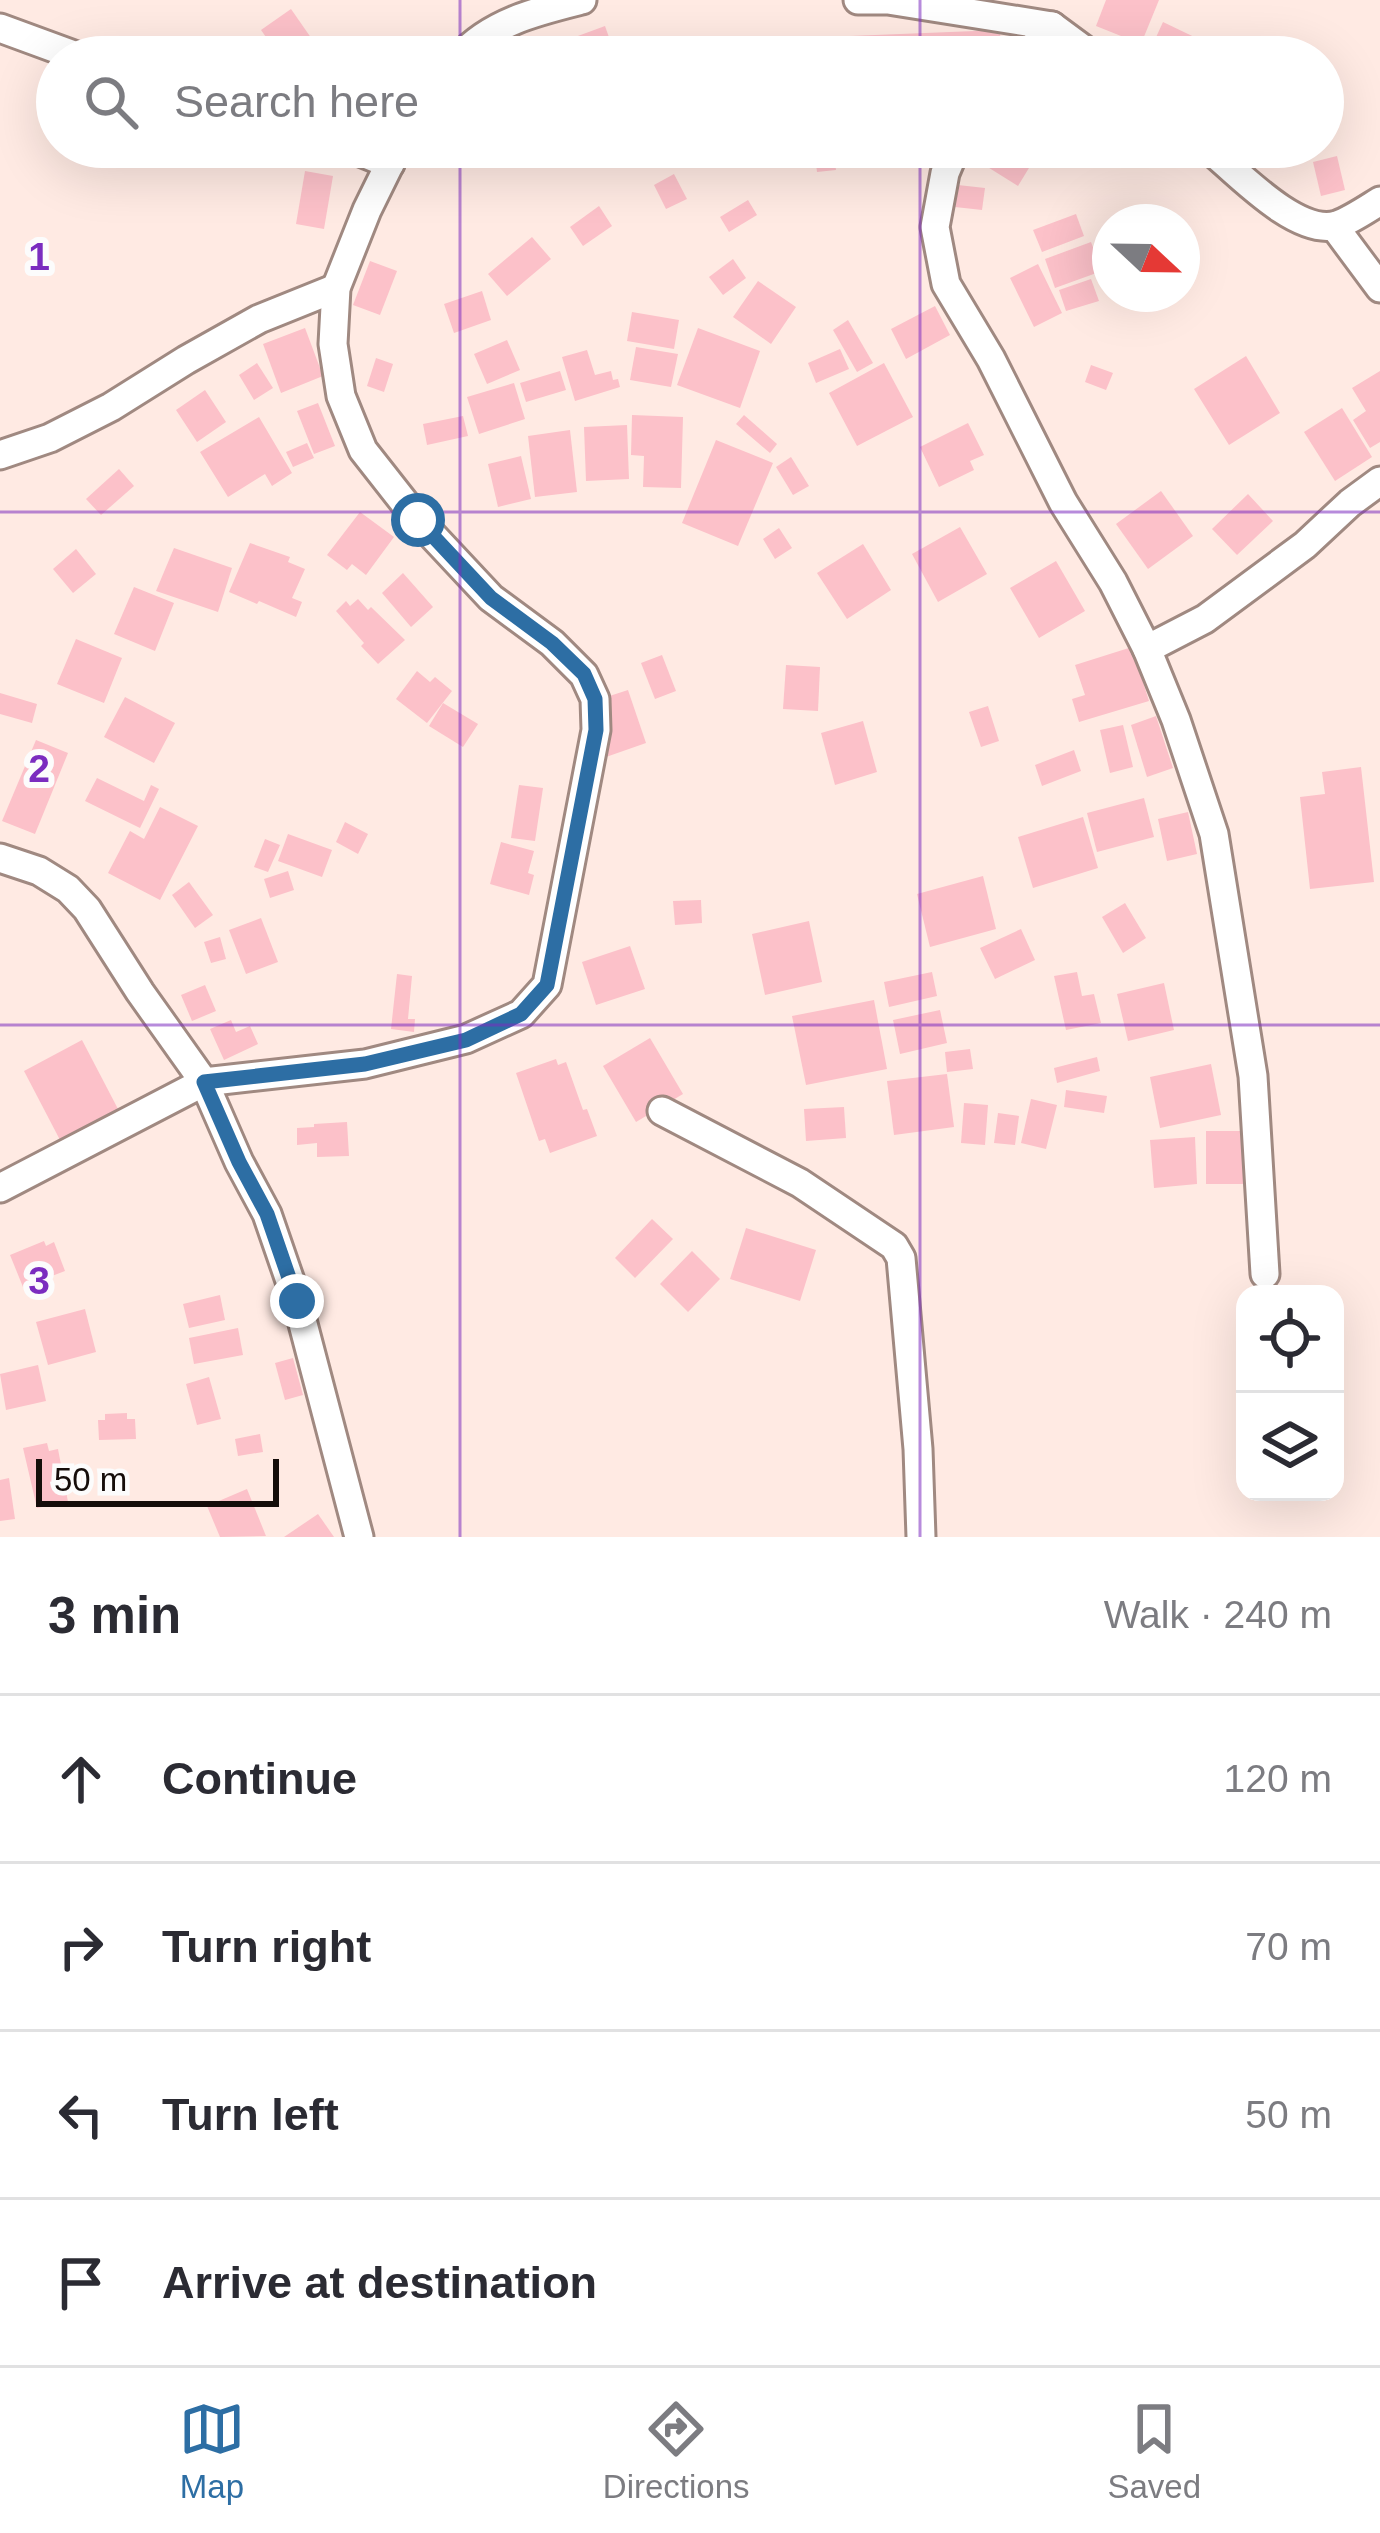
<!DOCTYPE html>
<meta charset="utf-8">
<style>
body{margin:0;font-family:Arial,sans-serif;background:#f2f2f3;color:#2b2b33}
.controls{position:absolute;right:36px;bottom:36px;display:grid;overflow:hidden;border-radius:24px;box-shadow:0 12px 48px #0002}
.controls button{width:108px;height:108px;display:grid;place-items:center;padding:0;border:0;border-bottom:3px solid #e1e1e2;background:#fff;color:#2b2b33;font:60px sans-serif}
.compass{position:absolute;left:1092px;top:204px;width:108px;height:108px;border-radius:50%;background:#fff;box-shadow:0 12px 48px #0002;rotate:112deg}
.scale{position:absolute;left:36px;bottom:30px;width:243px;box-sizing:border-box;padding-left:12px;border:6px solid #150d0a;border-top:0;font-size:33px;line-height:42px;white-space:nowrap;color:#150d0a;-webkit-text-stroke:9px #fcfcfc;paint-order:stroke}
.stop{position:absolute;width:36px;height:36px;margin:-27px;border:9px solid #2d6ea4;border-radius:50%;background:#fff}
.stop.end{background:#2d6ea4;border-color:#fff;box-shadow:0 3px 12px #0008}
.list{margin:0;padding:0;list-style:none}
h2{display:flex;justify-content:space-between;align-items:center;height:156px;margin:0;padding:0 48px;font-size:51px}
h2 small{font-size:39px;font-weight:400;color:#7c7c81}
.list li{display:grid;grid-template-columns:78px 1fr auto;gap:36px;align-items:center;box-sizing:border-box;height:168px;padding:0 48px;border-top:3px solid #e1e1e2}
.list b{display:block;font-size:45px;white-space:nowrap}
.list em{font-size:39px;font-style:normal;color:#7c7c81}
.icon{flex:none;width:66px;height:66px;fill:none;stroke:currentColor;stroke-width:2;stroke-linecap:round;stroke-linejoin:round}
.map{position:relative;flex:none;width:1380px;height:1537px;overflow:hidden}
.search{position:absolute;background:#fff;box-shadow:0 12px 48px #0002;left:36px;right:36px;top:36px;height:132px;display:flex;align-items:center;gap:30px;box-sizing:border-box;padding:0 42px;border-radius:66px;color:#7c7c81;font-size:45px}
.sheet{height:828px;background:#fff}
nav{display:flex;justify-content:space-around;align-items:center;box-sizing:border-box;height:168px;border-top:3px solid #e1e1e2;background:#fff;font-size:33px;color:#7c7c81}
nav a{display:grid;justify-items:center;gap:6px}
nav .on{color:#2d6ea4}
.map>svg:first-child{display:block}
.building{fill:#fcc1c9}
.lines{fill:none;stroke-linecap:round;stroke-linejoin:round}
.street-casing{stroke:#a08981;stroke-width:33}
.street{stroke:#fff;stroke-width:27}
.route{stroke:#2d6ea4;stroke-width:15}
.grid{fill:none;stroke:#7b2cbf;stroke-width:3;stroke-opacity:0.55}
.grid-label{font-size:39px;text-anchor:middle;font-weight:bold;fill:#7b2cbf;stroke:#fcfcfc;stroke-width:12;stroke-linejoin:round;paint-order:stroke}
</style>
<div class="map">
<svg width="1380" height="1537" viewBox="0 0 1380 1537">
<rect width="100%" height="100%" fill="#ffeae3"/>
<!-- building -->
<g class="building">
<path d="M1106 0H1159L1141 44 1096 26Z"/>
<path d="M291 9 323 55 320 57H280L261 30Z"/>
<path d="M1163 22 1211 45 1205 57H1147Z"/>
<path d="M605 26 616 57H573L567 40Z"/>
<path d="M1000 30 1001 53 851 57 850 36Z"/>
<path d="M552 36 561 57H521L519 52Z"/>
<path d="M842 38 843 57H750V42Z"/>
<path d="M833 147 836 170 817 172 814 148Z"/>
<path d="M998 147H1006L1032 163 1018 186 986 166Z"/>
<path d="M1337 156 1345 190 1321 196 1313 162Z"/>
<path d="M305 171 333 176 324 229 296 224Z"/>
<path d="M674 174 687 199 666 209 654 185Z"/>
<path d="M958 185 985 188 982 210 955 207Z"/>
<path d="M748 200 757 215 729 232 720 217Z"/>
<path d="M599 206 612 226 583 246 570 227Z"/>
<path d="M1076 214 1084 236 1042 252 1033 230Z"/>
<path d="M532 237 551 259 507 296 488 274Z"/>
<path d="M1091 242 1102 271 1055 288 1045 259Z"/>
<path d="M733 259 746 278 723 295 709 277Z"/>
<path d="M370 261 397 271 380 315 353 305Z"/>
<path d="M1038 264 1062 313 1034 327 1010 278Z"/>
<path d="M1091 279 1099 301 1066 311 1059 290Z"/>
<path d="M758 281 796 307 771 344 733 317Z"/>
<path d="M482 291 491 320 454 333 444 304Z"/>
<path d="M935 306 950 335 906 359 891 329Z"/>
<path d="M632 312 679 320 674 349 627 341Z"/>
<path d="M848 320 873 363 857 372 833 330Z"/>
<path d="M305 328 323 376 281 393 263 344Z"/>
<path d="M698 328 760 351 740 408 677 385Z"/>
<path d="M507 340 520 370 487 384 474 354Z"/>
<path d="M636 347 678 354 671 387 630 380Z"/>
<path d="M840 349 849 369 816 383 808 363Z"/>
<path d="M587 350 595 375 611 371 613 380 618 379 620 387 575 401 562 357Z"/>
<path d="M1246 356 1280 413 1229 445 1194 389Z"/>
<path d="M376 358 393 364 384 392 367 386Z"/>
<path d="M257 363 273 388 254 400 239 375Z"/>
<path d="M884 363 913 417 857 446 829 393Z"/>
<path d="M1091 365 1113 373 1106 390 1085 382Z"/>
<path d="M560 371 566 390 526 402 520 383Z"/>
<path d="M1380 371V442L1370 448 1353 420 1366 411 1352 388Z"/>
<path d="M514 383 525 419 479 434 467 397Z"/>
<path d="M205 390 226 422 197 442 176 410Z"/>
<path d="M318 403 335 446 314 454 297 411Z"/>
<path d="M1342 408 1372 457 1335 481 1304 432Z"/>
<path d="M632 415 683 417 681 488 643 487 644 456 631 455Z"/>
<path d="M744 415 777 444 770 453 736 424Z"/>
<path d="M463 416 468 436 427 445 423 424Z"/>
<path d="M259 417 292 473 272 486 265 474 228 497 200 452Z"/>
<path d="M968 423 984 455 970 461 974 470 939 487 920 447Z"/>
<path d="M627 425 629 479 586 481 584 427Z"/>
<path d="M570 430 577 492 535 497 528 436Z"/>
<path d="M716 440 773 463 738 546 682 523Z"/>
<path d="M307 443 314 458 293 467 286 452Z"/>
<path d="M521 456 531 499 498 507 488 464Z"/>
<path d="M791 457 809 486 793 495 776 467Z"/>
<path d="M119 469 134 486 101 515 86 499Z"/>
<path d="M1161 491 1193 536 1148 569 1116 524Z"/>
<path d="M1248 494 1273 521 1237 555 1212 529Z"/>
<path d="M360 512 394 537 366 575 352 564 347 570 327 555Z"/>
<path d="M960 527 987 574 938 602 912 554Z"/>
<path d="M779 528 792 548 775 559 763 539Z"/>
<path d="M250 543 290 557 288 562 305 569 292 598 302 602 296 617 259 601 257 604 229 592Z"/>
<path d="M863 544 891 590 847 619 817 573Z"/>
<path d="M174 548 232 568 218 612 156 591Z"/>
<path d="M76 549 96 574 73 593 53 569Z"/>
<path d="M1056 561 1085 611 1039 638 1010 588Z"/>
<path d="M403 573 433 607 411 627 382 593Z"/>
<path d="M134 587 174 603 155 651 114 634Z"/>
<path d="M358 599 368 610 371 607 405 640 378 664 361 646 364 643 336 611 346 601 350 606Z"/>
<path d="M76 639 122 658 104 703 57 684Z"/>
<path d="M1132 647 1149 701 1079 722 1072 699 1085 695 1075 665Z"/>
<path d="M662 655 676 691 655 699 641 663Z"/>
<path d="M786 665 820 667 818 711 783 709Z"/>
<path d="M417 671 430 682 435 677 452 691 427 723 396 699Z"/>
<path d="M628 690 646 743 606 757 588 703Z"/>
<path d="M0 693 37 704 32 723 0 714Z"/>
<path d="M125 697 175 723 154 763 104 737Z"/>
<path d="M443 703 478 724 463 747 429 726Z"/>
<path d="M988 706 999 741 981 747 969 712Z"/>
<path d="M1156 716 1173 768 1147 777 1131 725Z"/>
<path d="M863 721 877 772 835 785 821 733Z"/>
<path d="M1123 725 1133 767 1110 773 1100 730Z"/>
<path d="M36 740 68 753 35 834 2 821Z"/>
<path d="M1074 750 1081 771 1042 786 1035 765Z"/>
<path d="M1361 767 1374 882 1310 889 1300 797 1325 794 1322 772Z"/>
<path d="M97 778 144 801 151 785 159 789 140 828 85 801Z"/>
<path d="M519 785 543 788 535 841 511 838Z"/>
<path d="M1144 798 1154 837 1097 852 1087 813Z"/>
<path d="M160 807 198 826 160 900 108 873 130 831 144 839Z"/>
<path d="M1188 812 1197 854 1167 861 1158 819Z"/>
<path d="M1083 817 1098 868 1033 888 1018 837Z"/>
<path d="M345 822 368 834 358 854 336 842Z"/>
<path d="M288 834 332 850 322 877 278 861Z"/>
<path d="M265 839 280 845 268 872 254 867Z"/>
<path d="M501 842 534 851 528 873 534 875 529 895 490 884Z"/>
<path d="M288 871 294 890 270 898 264 879Z"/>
<path d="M983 876 996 929 930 947 917 894Z"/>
<path d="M189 882 213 915 195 928 172 895Z"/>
<path d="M701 900 702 923 675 925 673 901Z"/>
<path d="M1125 903 1146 938 1123 953 1102 917Z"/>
<path d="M261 918 278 962 246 974 229 930Z"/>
<path d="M809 921 822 982 765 995 752 934Z"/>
<path d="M1021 929 1035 960 995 979 980 948Z"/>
<path d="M220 937 226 959 211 963 204 942Z"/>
<path d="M630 946 645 989 596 1005 582 962Z"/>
<path d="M932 972 937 996 889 1007 884 982Z"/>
<path d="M1077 972 1082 996 1094 994 1101 1023 1066 1030 1054 976Z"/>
<path d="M397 974 412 976 408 1019H415L414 1032 391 1029Z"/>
<path d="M1164 983 1174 1030 1128 1041 1117 994Z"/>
<path d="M205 985 216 1011 192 1021 181 995Z"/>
<path d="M874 1000 887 1069 806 1085 792 1016Z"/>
<path d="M940 1010 947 1043 900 1054 893 1020Z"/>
<path d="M231 1020 236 1032 250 1026 258 1044 224 1060 210 1029Z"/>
<path d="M650 1038 683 1094 636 1122 603 1066Z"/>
<path d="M82 1040 118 1109 60 1140 24 1071Z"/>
<path d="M970 1049 973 1069 947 1072 945 1052Z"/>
<path d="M1097 1057 1100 1071 1057 1083 1054 1068Z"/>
<path d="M556 1059 558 1065 566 1062 583 1110 587 1109 597 1136 550 1153 545 1139 539 1141 516 1073Z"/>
<path d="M1211 1064 1221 1115 1160 1128 1150 1077Z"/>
<path d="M947 1074 954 1127 894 1135 887 1081Z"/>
<path d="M1066 1090 1107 1096 1104 1113 1064 1107Z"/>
<path d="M1031 1099 1057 1105 1046 1149 1021 1143Z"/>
<path d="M964 1103 988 1105 985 1145 961 1143Z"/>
<path d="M844 1107 846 1138 806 1141 804 1109Z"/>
<path d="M998 1113 1019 1116 1015 1145 994 1143Z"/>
<path d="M347 1122 349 1156 317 1157V1143L297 1145V1128L314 1127V1124Z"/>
<rect x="1206" y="1131" width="54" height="53"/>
<path d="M1195 1137 1197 1184 1154 1188 1150 1140Z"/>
<path d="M652 1219 673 1239 635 1278 615 1258Z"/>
<path d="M746 1228 816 1250 800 1301 730 1279Z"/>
<path d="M44 1241 46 1246 54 1242 65 1271 23 1287 10 1255Z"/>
<path d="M692 1251 720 1279 688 1312 660 1284Z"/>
<path d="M220 1295 225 1320 189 1328 183 1304Z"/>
<path d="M85 1309 96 1352 48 1365 36 1322Z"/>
<path d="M238 1328 243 1355 194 1364 189 1338Z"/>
<path d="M293 1358 303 1395 285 1400 275 1363Z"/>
<path d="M38 1365 46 1401 6 1410 0 1374Z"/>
<path d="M209 1377 221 1419 197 1425 186 1384Z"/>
<path d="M127 1413V1419H135L136 1439 99 1440 98 1420H105V1414Z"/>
<path d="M260 1434 263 1452 238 1456 235 1439Z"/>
<path d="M47 1443 49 1451 58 1449 68 1502 37 1508 23 1448Z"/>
<path d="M9 1478 15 1519 0 1521V1480Z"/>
<path d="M247 1489 266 1536 220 1537 207 1506Z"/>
<path d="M318 1514 334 1537H284Z"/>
</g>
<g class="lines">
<defs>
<g id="street">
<path d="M858 0H888L1052 26 1094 57"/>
<path d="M0 28 79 57"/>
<path d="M460 57C491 22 538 11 582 0"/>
<path d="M1024 57 1052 26"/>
<path d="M348 147 390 164"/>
<path d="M956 147 945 173 935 227 946 284 991 359 1063 502 1113 582 1147 649 1176 720 1214 834 1253 1076 1265 1274"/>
<path d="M1207 147C1236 171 1297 237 1337 225 1351 220 1367 209 1380 201"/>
<path d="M1334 226 1380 288"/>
<path d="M0 455 50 438 111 407 186 360 259 319 336 288"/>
<path d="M1147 649 1205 619 1305 545 1350 503 1380 481"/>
<path d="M0 858 39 871 68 889 87 909 140 992 204 1082 239 1162 267 1214 297 1301 359 1537"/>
<path d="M662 1111 800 1183 894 1246 901 1258 918 1449 921 1537"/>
<path d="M0 1188 204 1082 365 1064 466 1039 521 1014 547 985 596 730 595 699 584 675 552 643 491 598 418 520 363 450 341 396 333 344 336 288 367 210 398 147"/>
</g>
</defs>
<!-- street casing -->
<use href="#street" class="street-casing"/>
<!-- street -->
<use href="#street" class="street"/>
</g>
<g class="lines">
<!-- route -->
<path class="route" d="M297 1301 267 1214 239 1162 204 1082 365 1064 466 1040 521 1014 547 985 596 730 595 699 584 674 552 643 491 598 418 520"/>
</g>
<!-- grid -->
<path class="grid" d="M460 0V57M920 0V57M460 147V1537M920 147V1537M0 512H1380M0 1025H1380"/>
<g class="grid-label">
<text x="39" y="270">1</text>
<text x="39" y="782">2</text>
<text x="39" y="1294">3</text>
</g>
</svg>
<div class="controls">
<button><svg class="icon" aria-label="locate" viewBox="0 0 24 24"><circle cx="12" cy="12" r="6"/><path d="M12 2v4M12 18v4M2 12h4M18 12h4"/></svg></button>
<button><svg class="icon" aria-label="layers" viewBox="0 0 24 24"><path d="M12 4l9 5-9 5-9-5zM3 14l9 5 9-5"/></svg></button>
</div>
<svg class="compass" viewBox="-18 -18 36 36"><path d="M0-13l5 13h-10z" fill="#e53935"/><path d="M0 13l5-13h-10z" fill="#7c7c81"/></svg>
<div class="scale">50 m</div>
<div class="stop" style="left:418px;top:520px"></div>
<div class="stop end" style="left:297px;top:1301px"></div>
<div class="search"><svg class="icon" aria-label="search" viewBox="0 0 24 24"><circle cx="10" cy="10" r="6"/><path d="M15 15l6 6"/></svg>Search here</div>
</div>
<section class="sheet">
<h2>3 min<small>Walk · 240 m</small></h2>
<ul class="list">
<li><svg class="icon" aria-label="ahead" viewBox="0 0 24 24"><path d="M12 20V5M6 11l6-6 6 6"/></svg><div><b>Continue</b></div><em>120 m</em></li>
<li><svg class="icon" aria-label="right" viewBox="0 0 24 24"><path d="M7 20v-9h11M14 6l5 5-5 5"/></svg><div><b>Turn right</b></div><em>70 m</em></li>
<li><svg class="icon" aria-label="left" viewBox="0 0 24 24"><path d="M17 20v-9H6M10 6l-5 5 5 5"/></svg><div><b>Turn left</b></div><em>50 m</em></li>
<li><svg class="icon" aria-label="arrive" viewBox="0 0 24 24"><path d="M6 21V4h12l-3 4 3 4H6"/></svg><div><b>Arrive at destination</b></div></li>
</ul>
</section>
<nav>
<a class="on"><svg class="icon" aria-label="map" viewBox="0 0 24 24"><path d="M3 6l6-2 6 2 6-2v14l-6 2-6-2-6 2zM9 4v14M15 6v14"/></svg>Map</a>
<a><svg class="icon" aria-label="directions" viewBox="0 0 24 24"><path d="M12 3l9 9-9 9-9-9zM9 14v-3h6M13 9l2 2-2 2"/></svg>Directions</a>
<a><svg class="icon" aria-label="saved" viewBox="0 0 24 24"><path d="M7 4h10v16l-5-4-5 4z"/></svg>Saved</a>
</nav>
